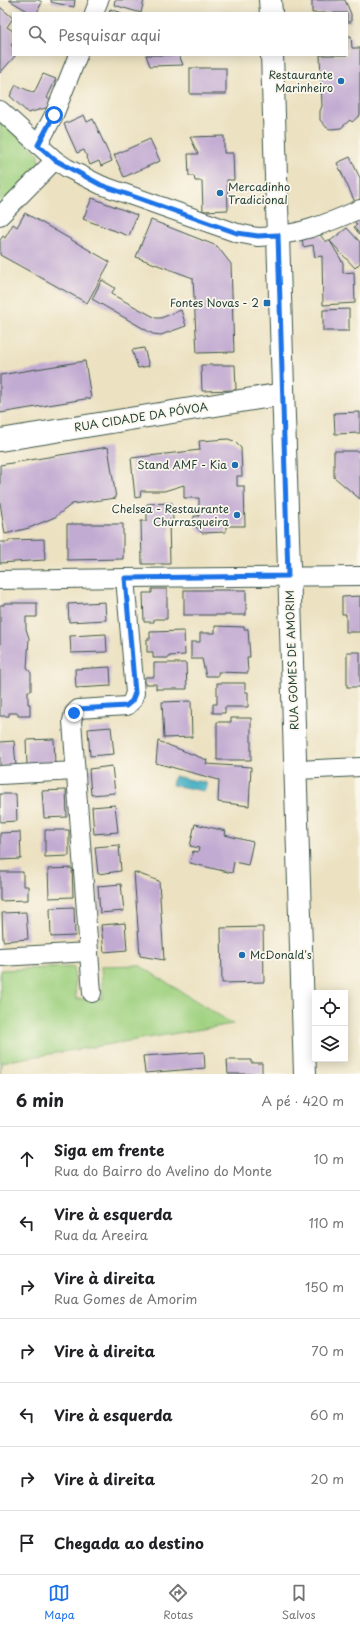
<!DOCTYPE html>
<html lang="pt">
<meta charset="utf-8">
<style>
body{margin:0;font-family:"Playpen Sans",sans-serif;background:#f2f2f2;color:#202124}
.controls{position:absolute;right:12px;bottom:12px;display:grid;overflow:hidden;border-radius:0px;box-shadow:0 2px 10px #0003}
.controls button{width:36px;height:36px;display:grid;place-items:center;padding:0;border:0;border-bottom:1px solid #e0e0e0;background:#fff;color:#202124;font:20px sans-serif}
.stop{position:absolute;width:12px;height:12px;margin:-9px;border:3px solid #1a73e8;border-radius:50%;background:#fff}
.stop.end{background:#1a73e8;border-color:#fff;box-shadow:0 1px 4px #0008}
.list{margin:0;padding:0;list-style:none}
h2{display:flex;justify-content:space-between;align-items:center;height:52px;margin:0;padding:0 16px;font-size:17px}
h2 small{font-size:13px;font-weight:400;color:#757577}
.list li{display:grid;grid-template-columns:26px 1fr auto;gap:12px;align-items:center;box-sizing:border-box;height:64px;padding:0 16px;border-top:1px solid #e0e0e0}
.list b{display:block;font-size:15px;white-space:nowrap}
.list p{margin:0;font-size:13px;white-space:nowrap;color:#757577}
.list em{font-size:13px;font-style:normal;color:#757577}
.icon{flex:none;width:22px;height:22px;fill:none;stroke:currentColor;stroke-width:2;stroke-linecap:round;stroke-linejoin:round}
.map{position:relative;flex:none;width:360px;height:1074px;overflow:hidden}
.search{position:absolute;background:#fff;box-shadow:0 2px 10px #0003;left:12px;right:12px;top:12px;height:44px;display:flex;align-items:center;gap:10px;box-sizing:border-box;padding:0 14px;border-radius:0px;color:#757577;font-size:15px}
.sheet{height:500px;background:#fff}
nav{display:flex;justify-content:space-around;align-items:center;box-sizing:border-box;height:56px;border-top:1px solid #e0e0e0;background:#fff;font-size:11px;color:#757577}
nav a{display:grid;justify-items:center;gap:2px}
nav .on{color:#1a73e8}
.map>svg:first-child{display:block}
.green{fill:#a0d281;stroke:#60885a}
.water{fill:#44afc3;stroke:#32767c}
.building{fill:#c2abd2}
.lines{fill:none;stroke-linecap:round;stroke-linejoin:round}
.street-casing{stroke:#3e5649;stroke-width:20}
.secondary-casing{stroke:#3e5649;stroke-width:24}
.street{stroke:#fff;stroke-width:18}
.secondary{stroke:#fff;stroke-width:22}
.route{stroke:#1a73e8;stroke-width:5}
.poi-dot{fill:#1f6fb2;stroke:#fbf7ec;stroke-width:1.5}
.labels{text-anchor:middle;stroke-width:3.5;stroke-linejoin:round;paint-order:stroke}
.poi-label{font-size:11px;fill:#1f3d34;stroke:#fbf7ec;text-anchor:end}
.street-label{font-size:11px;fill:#1f3d34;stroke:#fbf7ec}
</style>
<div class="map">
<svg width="360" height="1074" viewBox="0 0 360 1074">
<rect width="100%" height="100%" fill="#fbf7ec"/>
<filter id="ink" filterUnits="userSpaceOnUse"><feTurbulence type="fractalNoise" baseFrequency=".025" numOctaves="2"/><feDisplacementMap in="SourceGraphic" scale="8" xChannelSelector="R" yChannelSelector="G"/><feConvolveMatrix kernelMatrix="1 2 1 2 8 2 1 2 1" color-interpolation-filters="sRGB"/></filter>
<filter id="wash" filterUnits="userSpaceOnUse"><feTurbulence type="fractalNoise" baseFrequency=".012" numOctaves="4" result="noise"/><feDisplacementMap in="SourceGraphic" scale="16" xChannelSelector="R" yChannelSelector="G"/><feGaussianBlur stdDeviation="0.9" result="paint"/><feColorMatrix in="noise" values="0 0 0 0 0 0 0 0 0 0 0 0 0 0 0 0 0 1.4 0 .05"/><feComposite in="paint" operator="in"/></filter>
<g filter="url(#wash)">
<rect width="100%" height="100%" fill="#ece2c2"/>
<!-- green -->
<g class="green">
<path d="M0 120 39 154V167L0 208Z"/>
<path d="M139 965 233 1024 1 1062 0 1074V970L74 967 76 999 103 998 101 966Z"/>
</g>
<!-- water -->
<path class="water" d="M174 776 206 783 207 788 204 791 172 785Z"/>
<g id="blocks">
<!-- building -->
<g class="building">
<path d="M9 0H38L42 2 37 13H31Z"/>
<path d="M51 0H75L74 7 51 2Z"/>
<path d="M115 0H144L141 13 114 5Z"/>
<path d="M312 0H345L351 14V22H347V13H312Z"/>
<path d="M0 7 13 18 7 27 13 31V43L11 45 13 48V55H16L0 73Z"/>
<path d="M110 9 122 13H109Z"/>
<path d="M347 36H351L352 48H360V115L352 122 350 120 341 128 331 129 327 128 320 120V111L322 106 320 55H347Z"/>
<path d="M146 55H179L183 65 150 66Z"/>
<rect x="190" y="68" width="36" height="26"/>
<path d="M43 74 56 79 47 98 51 100 49 107 28 113 10 96 16 85 34 93Z"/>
<path d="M84 115 87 122 93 119 112 161 101 166 99 161 90 165 84 150 77 153 64 124Z"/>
<path d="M224 136V153H233L234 180H227L228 210 203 211 202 181H195L194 176H189L188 154H198L190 137Z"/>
<path d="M150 139 160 161 124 177 114 155Z"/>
<path d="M350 157 360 178V200L355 202 337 163Z"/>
<path d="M92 198 137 215 129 236 83 219Z"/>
<path d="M25 213 110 262 87 303 0 255V240L3 236 5 238 13 224 17 227Z"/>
<path d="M360 213V235L354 227 357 225 352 217Z"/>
<path d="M151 220 217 246 231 264 234 352 197 353 193 278 136 257Z"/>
<path d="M347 228 360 242V263L355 268 330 241 343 263V273L354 272 355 303 323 305 322 256 315 257 313 245 303 247 302 234 317 231 325 241H330Z"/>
<path d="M102 280 115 288 111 294 156 318H161L181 310 186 326 161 335 153 334 92 299Z"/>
<path d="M349 309V331H323V310Z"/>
<path d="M144 348 149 366 138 368 132 350Z"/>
<path d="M85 361 91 398 0 413V375Z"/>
<path d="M201 365H235L236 390 202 391Z"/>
<path d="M360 412V433L335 434 334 413Z"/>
<path d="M228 439 234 441 241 448 242 476H237V486H244L245 526H226V532L202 533 194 525V516H199V498H184V485L164 491H141L140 497 135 498 131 458 200 450 199 441Z"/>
<path d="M108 447 116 498 72 504 55 517 29 528 5 534 0 503V465Z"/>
<path d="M334 451H360V499L334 477Z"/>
<path d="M172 503 173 520H169L170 564H142L141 521H147V504Z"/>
<path d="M67 524H123V559L67 560Z"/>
<path d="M44 539 45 560 0 563V542H9V540Z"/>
<path d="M152 589H167V619H154V622H144L143 593H152Z"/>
<rect x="184" y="590" width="62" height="25"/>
<path d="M360 596V632H346V614H342V597Z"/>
<path d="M105 602 106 620 69 622 68 604Z"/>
<path d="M4 603H37V617H26V629L29 638 27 668 31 673V691H28V704H30V716H18V713H9V716H0V605H4Z"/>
<path d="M215 626 244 627V629H248L250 657H247L248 673 218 672V676H206L202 659H191V642H200V633H215Z"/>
<path d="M184 631 185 655 169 656V658H153V652H147V639H150V632Z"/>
<path d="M106 634 107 652 71 653 70 636Z"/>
<rect x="347" y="652" width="13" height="35"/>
<path d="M154 663H186L187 689H156V684H145V677H154Z"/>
<path d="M110 667 111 686 76 688 75 669Z"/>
<path d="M217 683H245V692H248V707H225V713H213V704H217Z"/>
<path d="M191 701 192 737 164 738 162 702Z"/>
<path d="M231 718H251V760H217V722H231Z"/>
<path d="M111 727 114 754 90 756 88 729Z"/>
<path d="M54 739 55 764 27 765 26 740Z"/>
<path d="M14 741 16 766 0 767V742Z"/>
<path d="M158 741 207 760 206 764 251 767 249 806 218 802 219 780 156 763Z"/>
<path d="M112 766 115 793 91 795 89 769Z"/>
<path d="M66 790 67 817 44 818 42 791Z"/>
<path d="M0 794H16L17 821 0 822Z"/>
<path d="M115 805 118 832 94 834 92 807Z"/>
<path d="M195 824 226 831 225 835 253 842 248 865 234 862 232 873 190 863 193 851 198 852 199 848 190 846Z"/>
<path d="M45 830H69V856L45 857Z"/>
<path d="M20 832 21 859 0 860V833Z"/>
<path d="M119 845 121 871 98 874 95 847Z"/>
<path d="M72 868 73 897 49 898 48 869Z"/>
<path d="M0 872H23V886H28V900L0 901Z"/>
<path d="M134 872 159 881 164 960 140 956Z"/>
<path d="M121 884 124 911 100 913 98 886Z"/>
<path d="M74 907 75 936 51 937 50 908Z"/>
<path d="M26 912 28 939 3 941 2 913Z"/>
<path d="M125 923 127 950 104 952 101 925Z"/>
<path d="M263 927 264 982 222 983 221 928Z"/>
<path d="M204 1052 205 1068 145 1073 143 1056Z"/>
<path d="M227 1060H251V1063H262V1074H228Z"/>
</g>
</g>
</g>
<g filter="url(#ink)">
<use href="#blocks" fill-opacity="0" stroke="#3e5649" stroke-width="1"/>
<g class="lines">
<defs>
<g id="street">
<path d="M94 13 99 0"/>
<path d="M0 110 55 160 67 168 101 185 237 233C244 234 251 236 258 237 293 237 329 223 360 209"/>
<path d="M38 145 54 115 78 55"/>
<path d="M0 216 55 160"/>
<path d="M0 580 125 578"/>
<path d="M297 770 360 767"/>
<path d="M0 775 75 771"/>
<path d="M89 952 92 993"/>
<path d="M0 957 89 952 72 721 74 713 78 709 127 706 132 701 135 693 125 578 360 576"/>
</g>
<g id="secondary">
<path d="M270 0 271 13"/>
<path d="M272 55C282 395 296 734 305 1074"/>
<path d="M0 440 283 394"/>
</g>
</defs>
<!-- street casing -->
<use href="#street" class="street-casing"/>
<!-- secondary casing -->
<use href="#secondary" class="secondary-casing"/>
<!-- street -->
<use href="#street" class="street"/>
<!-- secondary -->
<use href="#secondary" class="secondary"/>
</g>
</g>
<g class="lines" filter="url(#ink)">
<!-- route -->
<path class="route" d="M54 115 38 145 55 160 101 185 237 233 258 236 278 235 288 576 125 578 135 693 132 701 126 706 78 709 74 713"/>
</g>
<!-- markers -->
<g class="poi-dot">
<circle cx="341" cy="81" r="4"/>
<circle cx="220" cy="193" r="4"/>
<rect x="263" y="299" width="8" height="8" rx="2"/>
<circle cx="235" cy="465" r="4"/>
<circle cx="237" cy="515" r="4"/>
<circle cx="242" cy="955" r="4"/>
</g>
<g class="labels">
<!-- poi labels -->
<g class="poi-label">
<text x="333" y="79">Restaurante<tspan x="333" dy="13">Marinheiro</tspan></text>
<text x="228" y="191" text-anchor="start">Mercadinho<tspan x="228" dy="13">Tradicional</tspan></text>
<text x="259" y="307">Fontes Novas - 2</text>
<text x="227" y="469">Stand AMF - Kia</text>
<text x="229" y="513">Chelsea - Restaurante<tspan x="229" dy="13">Churrasqueira</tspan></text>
<text x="250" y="959" text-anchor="start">McDonald's</text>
</g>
<!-- street labels -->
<g class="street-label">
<text transform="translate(141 417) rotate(-9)" y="4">RUA CIDADE DA PÓVOA</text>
<text transform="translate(292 660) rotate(-92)" y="4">RUA GOMES DE AMORIM</text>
</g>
</g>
</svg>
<div class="controls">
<button><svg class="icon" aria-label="locate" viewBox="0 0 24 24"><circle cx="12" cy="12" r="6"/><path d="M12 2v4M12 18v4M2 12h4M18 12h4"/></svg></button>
<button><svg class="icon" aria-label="layers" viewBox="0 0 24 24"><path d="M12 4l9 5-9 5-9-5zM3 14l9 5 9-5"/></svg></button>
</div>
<div class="stop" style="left:54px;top:115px"></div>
<div class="stop end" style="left:74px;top:713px"></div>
<div class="search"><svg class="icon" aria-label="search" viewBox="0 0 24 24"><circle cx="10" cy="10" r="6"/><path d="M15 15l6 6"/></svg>Pesquisar aqui</div>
</div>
<section class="sheet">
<h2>6 min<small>A pé · 420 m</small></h2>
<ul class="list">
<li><svg class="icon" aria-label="ahead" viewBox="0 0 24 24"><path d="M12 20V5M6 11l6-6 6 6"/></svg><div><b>Siga em frente</b><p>Rua do Bairro do Avelino do Monte</p></div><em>10 m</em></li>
<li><svg class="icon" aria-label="left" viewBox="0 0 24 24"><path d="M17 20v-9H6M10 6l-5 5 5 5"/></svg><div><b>Vire à esquerda</b><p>Rua da Areeira</p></div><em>110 m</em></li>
<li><svg class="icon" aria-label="right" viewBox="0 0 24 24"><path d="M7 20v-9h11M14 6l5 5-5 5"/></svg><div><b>Vire à direita</b><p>Rua Gomes de Amorim</p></div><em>150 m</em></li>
<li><svg class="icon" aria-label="right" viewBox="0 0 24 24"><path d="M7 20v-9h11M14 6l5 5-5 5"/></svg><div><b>Vire à direita</b></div><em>70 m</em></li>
<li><svg class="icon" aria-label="left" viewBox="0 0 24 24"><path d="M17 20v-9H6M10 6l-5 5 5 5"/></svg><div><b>Vire à esquerda</b></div><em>60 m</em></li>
<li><svg class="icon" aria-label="right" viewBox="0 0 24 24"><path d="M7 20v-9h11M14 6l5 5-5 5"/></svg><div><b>Vire à direita</b></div><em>20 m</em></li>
<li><svg class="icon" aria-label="arrive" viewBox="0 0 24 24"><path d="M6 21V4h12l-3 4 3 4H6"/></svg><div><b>Chegada ao destino</b></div></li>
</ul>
</section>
<nav>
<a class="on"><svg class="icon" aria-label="map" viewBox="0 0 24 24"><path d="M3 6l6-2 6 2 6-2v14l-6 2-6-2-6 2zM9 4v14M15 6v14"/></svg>Mapa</a>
<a><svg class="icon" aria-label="directions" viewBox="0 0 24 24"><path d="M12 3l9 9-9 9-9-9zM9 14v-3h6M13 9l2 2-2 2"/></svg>Rotas</a>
<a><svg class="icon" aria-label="saved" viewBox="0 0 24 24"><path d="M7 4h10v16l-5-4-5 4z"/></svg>Salvos</a>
</nav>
